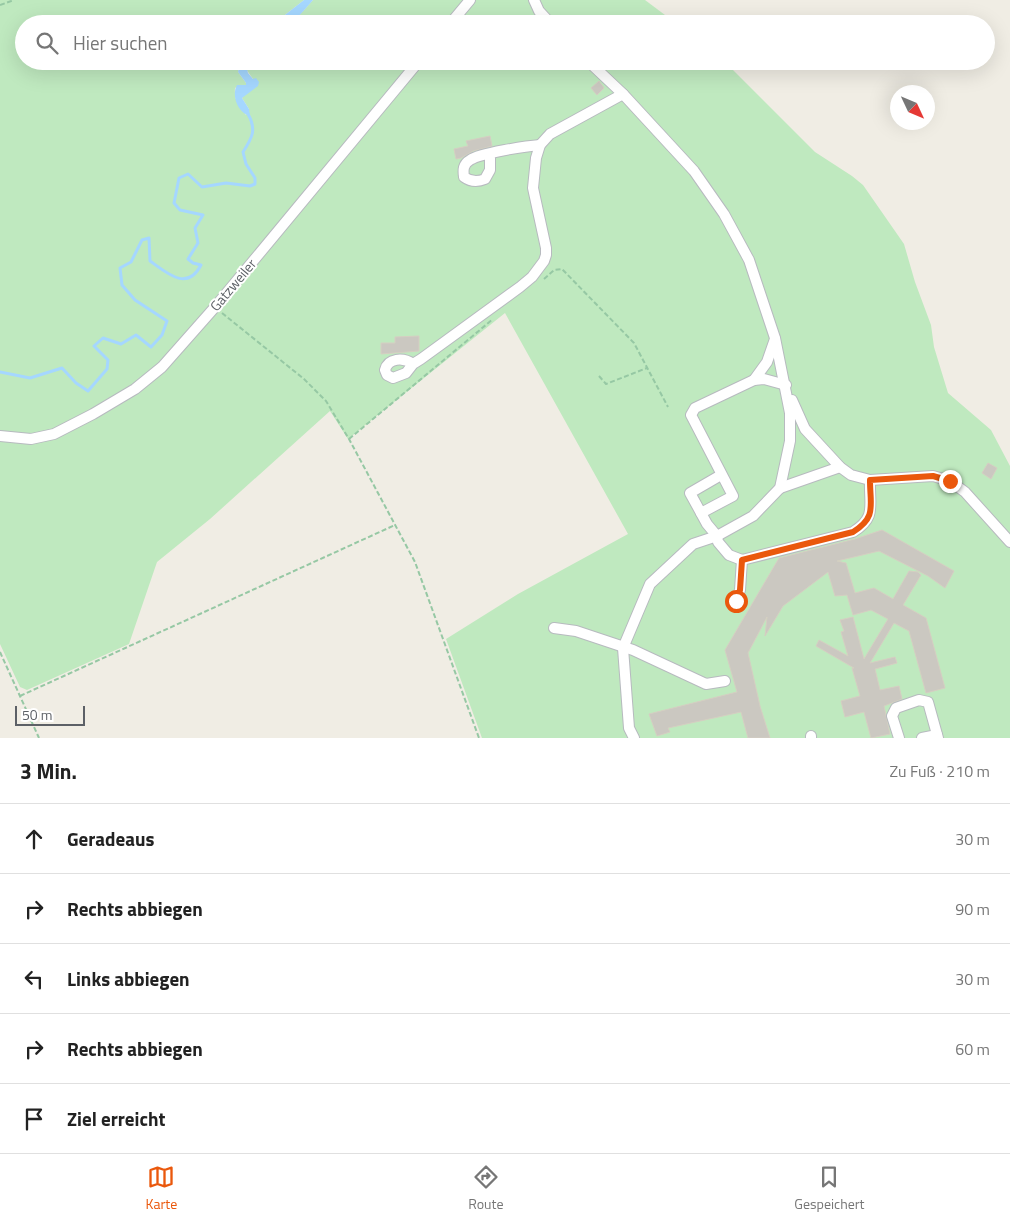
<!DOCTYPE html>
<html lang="de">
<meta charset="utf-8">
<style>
body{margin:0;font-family:"Titillium Web",sans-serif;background:#f6f6f6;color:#222}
.compass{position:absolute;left:890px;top:85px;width:45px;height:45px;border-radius:50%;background:#fff;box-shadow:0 5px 20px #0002;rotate:134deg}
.scale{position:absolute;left:15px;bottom:12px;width:70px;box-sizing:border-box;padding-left:5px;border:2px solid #5c6066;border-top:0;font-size:14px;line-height:18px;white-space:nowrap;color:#5c6066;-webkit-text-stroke:4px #fff;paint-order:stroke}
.stop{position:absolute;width:15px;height:15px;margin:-11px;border:4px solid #ea580c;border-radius:50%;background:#fff}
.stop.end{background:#ea580c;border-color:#fff;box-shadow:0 1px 5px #0008}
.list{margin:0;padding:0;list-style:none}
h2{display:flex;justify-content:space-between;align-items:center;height:65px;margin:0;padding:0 20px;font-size:21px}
h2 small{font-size:16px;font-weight:400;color:#767676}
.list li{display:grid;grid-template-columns:32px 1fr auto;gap:15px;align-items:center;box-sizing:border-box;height:70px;padding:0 20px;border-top:1px solid #e0e0e0}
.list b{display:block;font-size:19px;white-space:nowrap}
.list em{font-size:16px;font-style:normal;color:#767676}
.icon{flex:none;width:28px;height:28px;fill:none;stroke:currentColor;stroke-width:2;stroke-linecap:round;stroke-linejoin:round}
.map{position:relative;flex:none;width:1010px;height:738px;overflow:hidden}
.search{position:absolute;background:#fff;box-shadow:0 5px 20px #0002;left:15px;right:15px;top:15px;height:55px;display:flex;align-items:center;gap:12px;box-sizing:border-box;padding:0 18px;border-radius:28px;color:#767676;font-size:19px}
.sheet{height:415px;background:#fff}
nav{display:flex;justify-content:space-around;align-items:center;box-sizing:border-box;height:70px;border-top:1px solid #e0e0e0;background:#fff;font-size:14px;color:#767676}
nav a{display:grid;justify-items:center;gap:2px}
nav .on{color:#ea580c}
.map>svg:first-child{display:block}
.green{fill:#bfe9bf}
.water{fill:#a5d7ff}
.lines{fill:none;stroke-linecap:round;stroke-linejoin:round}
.stream{stroke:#a5d7ff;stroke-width:3}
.building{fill:#cbc8c1;stroke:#d5cfc2}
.minor-casing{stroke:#b7babf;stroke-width:12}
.path{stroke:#96c8a4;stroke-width:2;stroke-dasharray:5 2.5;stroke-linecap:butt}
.minor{stroke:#fff;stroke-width:10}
.route{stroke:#ea580c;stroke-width:6}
.labels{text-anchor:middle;stroke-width:4;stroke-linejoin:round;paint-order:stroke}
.street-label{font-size:14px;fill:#5c6066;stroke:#fff}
</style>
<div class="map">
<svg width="1010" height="738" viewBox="0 0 1010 738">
<rect width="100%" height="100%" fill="#f0ede4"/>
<!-- green -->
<g class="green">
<path d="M0 0H304L281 18 269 24H24V61H241L238 72 246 83V85H240L235 88C234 102 239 104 246 115L249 109 242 98 253 79 246 69 248 61H414L340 153 158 365C130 390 68 432 31 436 21 438 10 435 0 434Z"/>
<path d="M313 0H465L445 24H288L296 19Z"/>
<path d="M470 0H645L677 24H450Z"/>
<path d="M419 61H724L815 152 852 176 863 185 904 244 915 282 931 325 934 347 948 393 991 430 1010 466V738H482L446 639 518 594 628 534 505 313 348 439 330 411 210 519 157 562 129 644 27 690 20 687 0 644V436L42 437 147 380Z"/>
</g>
<!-- water -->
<g class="water">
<path d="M304 0H313C296 19 296 24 269 24L281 18Z"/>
<path d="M241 61H248L246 65 248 73 253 79 256 78 259 82 258 86 242 98 249 109 250 116C238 113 231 96 237 85H246V83L238 72Z"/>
</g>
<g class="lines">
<!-- stream -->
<path class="stream" d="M0 372 30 378 62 368 76 383 88 391 107 369 108 360 94 346 103 338 121 344 136 335 151 347 162 335 167 321 135 300 122 285 120 268 131 262 142 240 149 238 150 261C167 273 187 292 201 265L193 263 188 259 198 243 195 228 203 215 180 210 174 203 179 178 188 174 202 187 226 183 250 186 255 184V178L246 164 243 152C252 138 257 130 248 114"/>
</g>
<!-- building -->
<g class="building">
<path d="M599 81 604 88 597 95 591 88Z"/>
<path d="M490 136 492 146 473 151 461 158 456 159 454 149 468 146 466 141Z"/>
<path d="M419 336V351L381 354V343H395V337Z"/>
<path d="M988 463 997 468 991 479 982 473Z"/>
<path d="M882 530 954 571 945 588 928 576 879 551 837 561 846 563 855 593 874 588 893 599 909 571 918 572 921 575 903 605 926 618 945 688 926 693 909 631 894 623 870 663 895 657 897 663 875 669 880 690 899 686 902 699 884 706 890 734 871 738 864 712 845 717 841 701 860 696 852 668H854L816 646 819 640 848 656 841 632 844 631 840 620 853 617 864 659 888 619 871 610 853 615 847 595 835 596 828 572 783 606 765 636 767 617 748 653 760 706 770 738H748L741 712 668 728 670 732 657 736 649 714 737 692 725 650 779 558 855 539Z"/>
</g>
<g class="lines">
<defs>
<g id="minor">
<path d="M534 0 539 11 551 24"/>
<path d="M450 24 470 0"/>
<path d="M588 61 623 94 694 171 724 214 749 260 775 338 790 413V441L780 488 753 516 717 536 693 544 650 584 623 648 629 728 634 738"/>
<path d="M490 154V170L485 179C478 182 471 182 464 177 463 170 463 164 470 160 480 153 527 146 540 145"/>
<path d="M413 364 406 373 393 378 387 375 385 370C388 358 403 357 413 364L421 359 520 287 532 277 544 261 546 255V248L533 188 536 158 540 145 550 134 623 94"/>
<path d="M754 380 767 362 775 339"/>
<path d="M792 400 805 429 840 467 851 475 870 480 933 476 950 481 965 492 1010 542"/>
<path d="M0 436 31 439 54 434 93 414 135 389 162 367 215 307 419 61"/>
<path d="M721 475 690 493 707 524 717 536 718 542 729 555 742 560 853 532C877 517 869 506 870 480"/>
<path d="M780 488 840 467"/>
<path d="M701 513 733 496 691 415 695 408 754 380 764 379 786 385"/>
<path d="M736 601 740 590 742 560"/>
<path d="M554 628 576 631 633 650 706 684 725 681"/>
<path d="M811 736V738"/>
<path d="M899 738 892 716 896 708 919 700 928 702 938 738"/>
<path d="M922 738 937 735"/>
</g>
</defs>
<!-- minor casing -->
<use href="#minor" class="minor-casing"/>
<!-- path -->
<g class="path">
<path d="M0 5 14 0"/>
<path d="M544 279 554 270 562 269 634 343 668 407"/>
<path d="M222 313 304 379 326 401 349 439 415 562 479 738"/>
<path d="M599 376 606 384 647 368"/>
<path d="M349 439 493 319"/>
<path d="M0 652 39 738"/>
<path d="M20 696 395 525"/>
</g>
<!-- minor -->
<use href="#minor" class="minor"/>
</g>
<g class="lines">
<!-- route -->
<path class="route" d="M736 601 740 590 742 560 853 532C877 517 870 506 870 480L933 476 950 481"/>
</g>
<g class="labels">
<!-- street labels -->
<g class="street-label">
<text transform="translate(233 285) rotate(-50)" y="5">Gatzweiler</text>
</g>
</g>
</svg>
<svg class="compass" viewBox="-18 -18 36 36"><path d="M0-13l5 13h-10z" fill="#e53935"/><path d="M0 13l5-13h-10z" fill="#767676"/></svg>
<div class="scale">50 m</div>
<div class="stop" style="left:736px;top:601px"></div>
<div class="stop end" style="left:950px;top:481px"></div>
<div class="search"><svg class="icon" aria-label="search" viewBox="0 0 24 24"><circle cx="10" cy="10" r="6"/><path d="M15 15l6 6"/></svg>Hier suchen</div>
</div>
<section class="sheet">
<h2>3 Min.<small>Zu Fuß · 210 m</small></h2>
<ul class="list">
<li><svg class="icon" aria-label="ahead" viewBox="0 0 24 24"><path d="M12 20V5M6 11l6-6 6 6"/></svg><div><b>Geradeaus</b></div><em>30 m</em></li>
<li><svg class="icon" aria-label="right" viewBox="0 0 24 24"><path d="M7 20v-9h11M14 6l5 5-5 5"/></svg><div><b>Rechts abbiegen</b></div><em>90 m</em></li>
<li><svg class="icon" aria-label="left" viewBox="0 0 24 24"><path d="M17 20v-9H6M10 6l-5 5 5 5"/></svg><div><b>Links abbiegen</b></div><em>30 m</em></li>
<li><svg class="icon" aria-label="right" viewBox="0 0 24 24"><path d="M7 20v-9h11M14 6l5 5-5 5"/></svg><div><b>Rechts abbiegen</b></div><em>60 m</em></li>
<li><svg class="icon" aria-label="arrive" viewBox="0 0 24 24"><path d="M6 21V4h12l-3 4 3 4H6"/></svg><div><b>Ziel erreicht</b></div></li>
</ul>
</section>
<nav>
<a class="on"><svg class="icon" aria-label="map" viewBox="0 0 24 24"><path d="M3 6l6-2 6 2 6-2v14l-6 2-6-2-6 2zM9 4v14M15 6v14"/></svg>Karte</a>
<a><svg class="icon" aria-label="directions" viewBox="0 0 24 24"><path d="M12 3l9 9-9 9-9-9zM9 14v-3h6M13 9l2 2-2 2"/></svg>Route</a>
<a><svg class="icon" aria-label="saved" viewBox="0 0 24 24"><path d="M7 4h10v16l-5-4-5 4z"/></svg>Gespeichert</a>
</nav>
